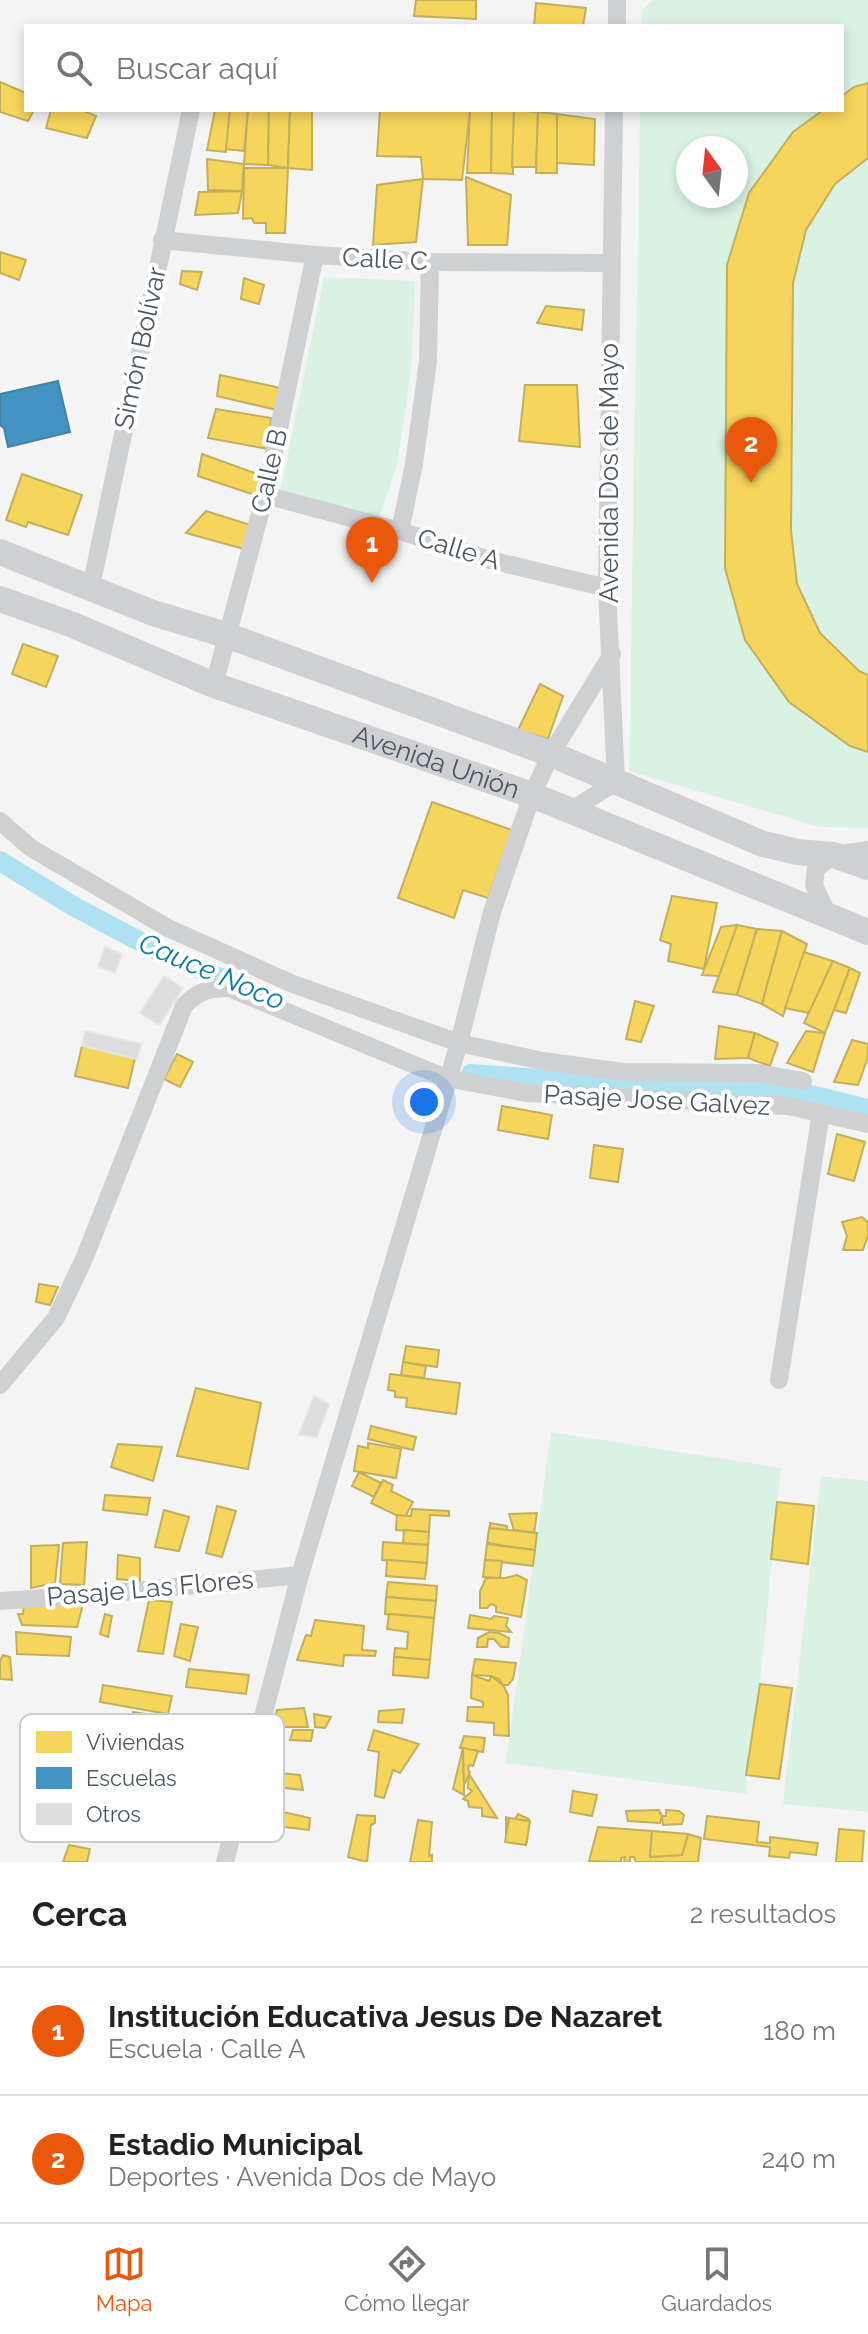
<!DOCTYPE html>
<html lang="es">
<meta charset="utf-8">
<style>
body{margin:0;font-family:Raleway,sans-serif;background:#f6f6f6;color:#222}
.compass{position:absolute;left:676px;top:136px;width:72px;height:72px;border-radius:50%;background:#fff;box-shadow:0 4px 12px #0003;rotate:345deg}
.you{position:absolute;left:424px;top:1102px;width:28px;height:28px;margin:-20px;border:6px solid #fff;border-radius:50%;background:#1a73e8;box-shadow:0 0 0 12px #1a73e833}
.badge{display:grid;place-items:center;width:52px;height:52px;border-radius:50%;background:#ea580c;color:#fff;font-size:26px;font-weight:700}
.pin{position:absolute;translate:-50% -66px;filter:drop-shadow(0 2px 4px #0008)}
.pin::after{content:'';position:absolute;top:42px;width:28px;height:24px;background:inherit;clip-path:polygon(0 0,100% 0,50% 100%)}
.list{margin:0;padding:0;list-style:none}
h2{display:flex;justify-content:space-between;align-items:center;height:104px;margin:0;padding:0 32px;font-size:34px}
h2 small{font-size:26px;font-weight:400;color:#767676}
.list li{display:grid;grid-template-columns:52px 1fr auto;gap:24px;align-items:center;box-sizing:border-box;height:128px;padding:0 32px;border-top:2px solid #e0e0e0}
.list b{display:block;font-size:30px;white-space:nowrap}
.list p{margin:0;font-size:26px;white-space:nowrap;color:#767676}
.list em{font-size:26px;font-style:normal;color:#767676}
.icon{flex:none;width:44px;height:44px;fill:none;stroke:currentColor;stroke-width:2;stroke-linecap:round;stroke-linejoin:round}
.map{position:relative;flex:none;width:868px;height:1862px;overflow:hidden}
.search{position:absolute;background:#fff;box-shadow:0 4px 12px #0003;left:24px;right:24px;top:24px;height:88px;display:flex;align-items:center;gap:20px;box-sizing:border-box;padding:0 28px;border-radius:0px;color:#767676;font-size:30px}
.sheet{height:360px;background:#fff}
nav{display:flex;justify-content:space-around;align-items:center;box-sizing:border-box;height:112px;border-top:2px solid #e0e0e0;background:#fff;font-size:22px;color:#767676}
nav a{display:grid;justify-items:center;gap:4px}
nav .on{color:#ea580c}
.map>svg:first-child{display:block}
.green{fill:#d9f2e3;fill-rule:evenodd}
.homes{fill:#f6d55c;stroke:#c2af5e;stroke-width:2}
.schools{fill:#4393c3;stroke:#4581a6;stroke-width:2}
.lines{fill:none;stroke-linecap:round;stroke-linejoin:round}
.canal{stroke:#aee2f0;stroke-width:20}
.building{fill:#ddddde;stroke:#e5e6e7;stroke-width:2}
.street{stroke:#ced0d2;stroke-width:18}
.secondary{stroke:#ced0d4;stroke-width:26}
.labels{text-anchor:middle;stroke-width:8;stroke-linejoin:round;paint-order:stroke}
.street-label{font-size:26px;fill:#4a5661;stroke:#fff}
.water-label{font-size:28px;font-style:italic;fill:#0c7c9b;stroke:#fff}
.key{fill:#fff;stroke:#c9ccd0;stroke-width:2}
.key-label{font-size:22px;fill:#4a5661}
</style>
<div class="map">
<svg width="868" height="1862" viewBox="0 0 868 1862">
<rect width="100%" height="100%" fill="#f4f4f4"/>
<!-- green -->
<g class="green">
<path d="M653 0H868V828L820 827 629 771 640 110H842V26H642V10ZM688 148H736V196H688Z"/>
<path d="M324 277 415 281 411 372 397 465 378 520 280 493Z"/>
<path d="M551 1432 781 1468 760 1684 746 1775 747 1794 506 1763Z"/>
<path d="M821 1476 868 1481V1812L783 1804Z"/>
</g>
<!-- homes -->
<g class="homes">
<path d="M416 0H476V19L414 16Z"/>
<path d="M536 3 586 8 583 26H534Z"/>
<path d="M0 82 26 93V110H34L28 121 0 112Z"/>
<path d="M868 83V158L835 184 806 230 793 283 791 530 797 584 820 633 859 671 868 675V752L850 746 789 702 745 640 725 568 727 265 749 193 793 132 823 110H842V96L854 87Z"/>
<path d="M51 110H82L96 116 87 138 46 128Z"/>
<path d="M215 110H230L226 152 207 150Z"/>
<path d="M230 110H248L244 151 226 149Z"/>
<path d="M248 110H269L268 165 244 164Z"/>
<path d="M269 110H290L288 168 268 165Z"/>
<path d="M290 110H312V170L288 168Z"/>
<path d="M380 110H470L462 180 423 179 421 157 377 156Z"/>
<path d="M470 110H492L491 173H467Z"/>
<path d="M492 110H514L513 174 491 173Z"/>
<path d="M514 110 538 112 536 167H512Z"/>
<path d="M538 112 557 114V173H536Z"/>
<path d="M557 114 595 119 594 165 557 163Z"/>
<path d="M207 159 244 164 242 191 208 190Z"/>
<path d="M244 168H288L285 233H266V223H254L252 218 243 219Z"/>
<path d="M466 177 511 195 507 245H468Z"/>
<path d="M423 179 416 242 373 245 377 185Z"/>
<path d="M242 191 238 213 195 215 199 192Z"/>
<path d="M0 252 26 260 19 280 0 273Z"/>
<path d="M182 271 202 272 197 290 180 284Z"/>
<path d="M244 278 264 285 259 304 241 299Z"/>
<path d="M546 306 584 310 582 330 537 323Z"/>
<path d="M220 375 281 388 277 410 217 396Z"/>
<path d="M525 385H577L580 447 519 441Z"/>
<path d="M216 409 271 418 268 449 208 438Z"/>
<path d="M202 454 260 475 258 496 198 476Z"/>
<path d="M22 474 82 495 68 535 28 522 26 527 6 520Z"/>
<path d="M206 511 254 526 244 549 186 533Z"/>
<path d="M23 644 58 656 46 687 12 674Z"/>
<path d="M540 684 563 696 548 739 518 730Z"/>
<path d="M432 802 512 830 488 898 463 890 454 918 398 898Z"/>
<path d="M672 896 717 903 704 969 668 961 671 944 660 940Z"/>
<path d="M737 925 757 929 737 995 713 992Z"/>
<path d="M737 925 719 976 702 975 721 927Z"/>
<path d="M757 929 782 931 762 1004 737 995Z"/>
<path d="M782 931 807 944 783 1016 762 1004Z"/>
<path d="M804 952 833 961 809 1013 785 1008Z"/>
<path d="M833 961 850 968 825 1033 804 1023Z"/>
<path d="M850 968 860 973 846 1013 834 1010Z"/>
<path d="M635 1001 654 1006 641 1042 626 1039Z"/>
<path d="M719 1026 755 1033 748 1058 715 1059Z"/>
<path d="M806 1031 825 1033 813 1072 787 1063Z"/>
<path d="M755 1033 778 1043 770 1066 748 1058Z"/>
<path d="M852 1040 868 1044V1057L858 1085 834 1082Z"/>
<path d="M82 1046 135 1058 128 1088 75 1076Z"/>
<path d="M177 1054 193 1062 180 1087 164 1079Z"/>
<path d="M502 1106 552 1115 548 1139 498 1130Z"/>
<path d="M837 1134 865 1142 854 1181 828 1174Z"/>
<path d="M594 1145 623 1149 618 1182 590 1178Z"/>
<path d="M862 1217 868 1222V1236L863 1250H843L847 1236 842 1222Z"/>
<path d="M39 1284 58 1287 50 1305 36 1302Z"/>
<path d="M406 1346 439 1350 437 1367 403 1362Z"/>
<path d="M403 1362 426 1366 424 1378 401 1375Z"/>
<path d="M390 1374 460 1383 456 1414 406 1407 407 1398 395 1397V1391L388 1390Z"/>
<path d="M196 1388 261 1403 248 1469 177 1456Z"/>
<path d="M371 1426 416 1437 413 1450 368 1439Z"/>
<path d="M368 1443 401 1449 396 1478 354 1471 358 1446 368 1448Z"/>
<path d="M118 1444 162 1447 153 1481 111 1467Z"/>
<path d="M359 1472 381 1483 374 1497 352 1486Z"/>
<path d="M383 1480 393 1485 391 1491 413 1502 404 1519 371 1503Z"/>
<path d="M105 1495 150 1498 147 1515 103 1510Z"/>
<path d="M777 1502 814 1506 808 1564 771 1559Z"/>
<path d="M217 1506 236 1511 222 1557 206 1553Z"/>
<path d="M412 1509 449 1511V1516L430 1515 429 1532 396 1530 397 1515 411 1516Z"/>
<path d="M164 1510 189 1517 179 1551 155 1547Z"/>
<path d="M537 1513 534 1533 514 1530 509 1514Z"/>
<path d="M490 1523 507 1526V1532L514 1530 534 1533 528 1547 489 1543Z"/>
<path d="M489 1528 537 1533 535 1550 487 1544Z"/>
<path d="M404 1530 429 1532 428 1545 403 1543Z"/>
<path d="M87 1542 84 1585 60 1584 63 1543Z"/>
<path d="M383 1542 428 1545 427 1563 382 1560Z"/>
<path d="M489 1543 526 1550V1560L491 1559Z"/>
<path d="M487 1544 535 1550 533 1566 485 1560Z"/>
<path d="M59 1545 55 1583 31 1588V1546Z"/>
<path d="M118 1555 140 1558V1581L117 1579Z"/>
<path d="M387 1560 427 1563 425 1579 386 1576Z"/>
<path d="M485 1560 502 1561 500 1578 483 1577Z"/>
<path d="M517 1575 527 1580 521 1617 496 1612V1606L491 1604 487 1608H480V1591L486 1578H505Z"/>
<path d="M388 1582 437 1586 436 1601 386 1597Z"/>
<path d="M386 1597 436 1601 434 1618 385 1614Z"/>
<path d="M149 1600 172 1602 163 1654 138 1651Z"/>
<path d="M84 1601 77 1627 22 1625 18 1614H23L24 1603Z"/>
<path d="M105 1614 112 1616 108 1637 100 1634Z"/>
<path d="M389 1614 434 1618 430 1660 394 1657 395 1648 407 1649 408 1632 387 1629Z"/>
<path d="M470 1615 491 1619 494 1616 508 1618 506 1626 511 1632 468 1628Z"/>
<path d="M315 1620 364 1626 362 1650 376 1651 375 1656 344 1655 343 1666 297 1660 306 1635 311 1636Z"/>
<path d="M181 1624 198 1627 190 1661 174 1656Z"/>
<path d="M16 1632 71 1637 69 1656 17 1654Z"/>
<path d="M489 1632 499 1633 509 1638 508 1647H501L494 1639H488L487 1647H477L478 1638Z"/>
<path d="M3 1655 10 1657 12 1680 0 1679V1661Z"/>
<path d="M394 1657 430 1660 428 1678 393 1675Z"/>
<path d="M475 1659 516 1663 513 1679 508 1685H503L499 1679 491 1676 472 1675Z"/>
<path d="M189 1669 249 1675 246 1694 186 1687Z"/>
<path d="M472 1675 489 1681 491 1676 503 1685 508 1695 509 1736 494 1735V1723L467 1721 468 1707H483V1702L471 1698Z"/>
<path d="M760 1684 792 1688 779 1779 746 1775Z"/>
<path d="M103 1685 172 1696 168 1714 100 1702Z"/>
<path d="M304 1708 308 1727H274L277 1710Z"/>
<path d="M404 1709 402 1723 378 1722 379 1711Z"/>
<path d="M133 1712 172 1718 149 1772 124 1765Z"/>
<path d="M314 1714 331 1717 325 1728 315 1727Z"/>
<path d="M293 1730H313L311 1741 290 1740Z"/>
<path d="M374 1730 419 1744 400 1773 393 1770 384 1798 375 1796 379 1752 368 1750Z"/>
<path d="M464 1736 485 1738 483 1752 460 1748Z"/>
<path d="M463 1748 464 1785V1795L453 1789Z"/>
<path d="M463 1748 478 1751 473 1766 469 1765 468 1769 470 1772 464 1785Z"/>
<path d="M268 1772 300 1775 303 1790 268 1786Z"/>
<path d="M469 1774 497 1818 482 1816V1808L469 1807 468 1801 463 1799 472 1791 468 1788Z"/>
<path d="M573 1791 597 1795 592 1816 570 1812Z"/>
<path d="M659 1810 662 1816 660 1823 628 1821 626 1811Z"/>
<path d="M666 1810 679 1811 684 1815 682 1824 663 1825 662 1816H666Z"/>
<path d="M279 1811 310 1818 309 1830 275 1826Z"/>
<path d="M518 1814 529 1819 527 1842 506 1836V1817L514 1821Z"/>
<path d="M357 1815 375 1816V1823L371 1825 367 1862 348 1857Z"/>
<path d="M707 1816 759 1822 757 1842 770 1843V1837L818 1843 816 1855 790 1852 789 1858 769 1856 770 1847 704 1839Z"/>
<path d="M509 1818 530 1821 526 1845 505 1842Z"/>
<path d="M418 1820 432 1822 429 1856 432 1855V1862H410Z"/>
<path d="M598 1827 652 1831 650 1857 682 1855 688 1834 701 1838 698 1862H636L634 1857H630V1862H624L625 1857 621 1858V1862L589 1861Z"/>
<path d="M839 1829 864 1831 862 1862H836Z"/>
<path d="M652 1831 688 1834 682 1855 650 1857Z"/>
<path d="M69 1845 90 1849 87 1862H63Z"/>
</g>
<!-- schools -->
<path class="schools" d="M58 381 70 432 8 447 4 428 0 425V394Z"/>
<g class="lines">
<!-- canal -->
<g class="canal">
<path d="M0 861 73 906 158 951 246 989"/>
<path d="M471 1074 581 1082 753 1085 790 1090 868 1109"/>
</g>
</g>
<!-- building -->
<g class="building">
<path d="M105 947 122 954 115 973 98 967Z"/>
<path d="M164 976 183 988 159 1025 140 1013Z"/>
<path d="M85 1031 141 1044 137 1059 82 1046Z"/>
<path d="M314 1396 329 1404 317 1437 299 1435Z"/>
</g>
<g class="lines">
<!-- street -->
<g class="street">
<path d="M617 26V0"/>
<path d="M162 240 315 255 430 262 610 263"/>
<path d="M265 495 400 531 490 560 607 588"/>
<path d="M400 531 414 464 428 361 430 262"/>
<path d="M91 587 191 110"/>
<path d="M214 685 265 495 315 255"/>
<path d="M570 811 616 782 607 588 614 110"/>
<path d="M0 821 31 848 168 928 293 984 459 1043 543 1061 623 1072 757 1073 803 1081"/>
<path d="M829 917 814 885 816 869 833 855 868 850"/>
<path d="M779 1380 821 1113"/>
<path d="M0 1385 56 1318 84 1259 184 1006C198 991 209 988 229 988L446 1078 527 1093 788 1106 868 1124"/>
<path d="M0 1601 92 1595 300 1575"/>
<path d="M225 1862 300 1575 459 1043 492 912 532 795 551 754 612 654"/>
</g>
<!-- secondary -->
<g class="secondary">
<path d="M0 552 153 613 226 635 551 754 763 844 798 852 833 855 868 867"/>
<path id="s1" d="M0 599 73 625 214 685 532 795 868 932"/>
</g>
</g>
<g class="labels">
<!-- street labels -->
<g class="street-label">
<text transform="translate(385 259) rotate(3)" y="9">Calle C</text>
<text transform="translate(140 348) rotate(-78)" y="9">Simón Bolívar</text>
<text transform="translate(269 471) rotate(-77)" y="9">Calle B</text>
<text transform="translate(609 473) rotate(-90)" y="9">Avenida Dos de Mayo</text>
<text transform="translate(459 549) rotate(17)" y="9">Calle A</text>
<text dy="9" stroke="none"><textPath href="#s1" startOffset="466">Avenida Unión</textPath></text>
<text transform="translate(657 1100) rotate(3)" y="9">Pasaje Jose Galvez</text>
<text transform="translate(150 1588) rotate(-5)" y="9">Pasaje Las Flores</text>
</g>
<!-- water labels -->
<g class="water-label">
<text transform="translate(212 971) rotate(23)" y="10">Cauce Noco</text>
</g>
</g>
<!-- legend -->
<rect x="20" y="1714" width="264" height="128" rx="12" class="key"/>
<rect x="36" y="1731" width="36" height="22" fill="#f6d55c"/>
<rect x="36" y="1767" width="36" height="22" fill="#4393c3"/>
<rect x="36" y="1803" width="36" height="22" fill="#ddddde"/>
<g class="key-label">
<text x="86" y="1750">Viviendas</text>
<text x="86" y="1786">Escuelas</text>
<text x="86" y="1822">Otros</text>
</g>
</svg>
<svg class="compass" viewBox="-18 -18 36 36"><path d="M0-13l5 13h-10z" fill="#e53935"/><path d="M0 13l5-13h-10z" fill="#767676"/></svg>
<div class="you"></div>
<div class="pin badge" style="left:372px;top:583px">1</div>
<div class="pin badge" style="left:751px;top:483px">2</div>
<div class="search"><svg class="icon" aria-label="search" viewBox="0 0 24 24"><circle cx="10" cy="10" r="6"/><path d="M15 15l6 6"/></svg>Buscar aquí</div>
</div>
<section class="sheet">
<h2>Cerca<small>2 resultados</small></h2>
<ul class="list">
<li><span class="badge">1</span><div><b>Institución Educativa Jesus De Nazaret</b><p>Escuela · Calle A</p></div><em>180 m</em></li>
<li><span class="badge">2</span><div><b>Estadio Municipal</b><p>Deportes · Avenida Dos de Mayo</p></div><em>240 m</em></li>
</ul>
</section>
<nav>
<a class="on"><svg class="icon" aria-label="map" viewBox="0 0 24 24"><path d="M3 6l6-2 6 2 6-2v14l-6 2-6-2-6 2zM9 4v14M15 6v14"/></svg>Mapa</a>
<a><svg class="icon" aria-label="directions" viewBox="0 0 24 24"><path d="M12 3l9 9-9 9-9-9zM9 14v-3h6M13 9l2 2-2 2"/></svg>Cómo llegar</a>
<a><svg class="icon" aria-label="saved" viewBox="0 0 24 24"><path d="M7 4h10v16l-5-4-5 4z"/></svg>Guardados</a>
</nav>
